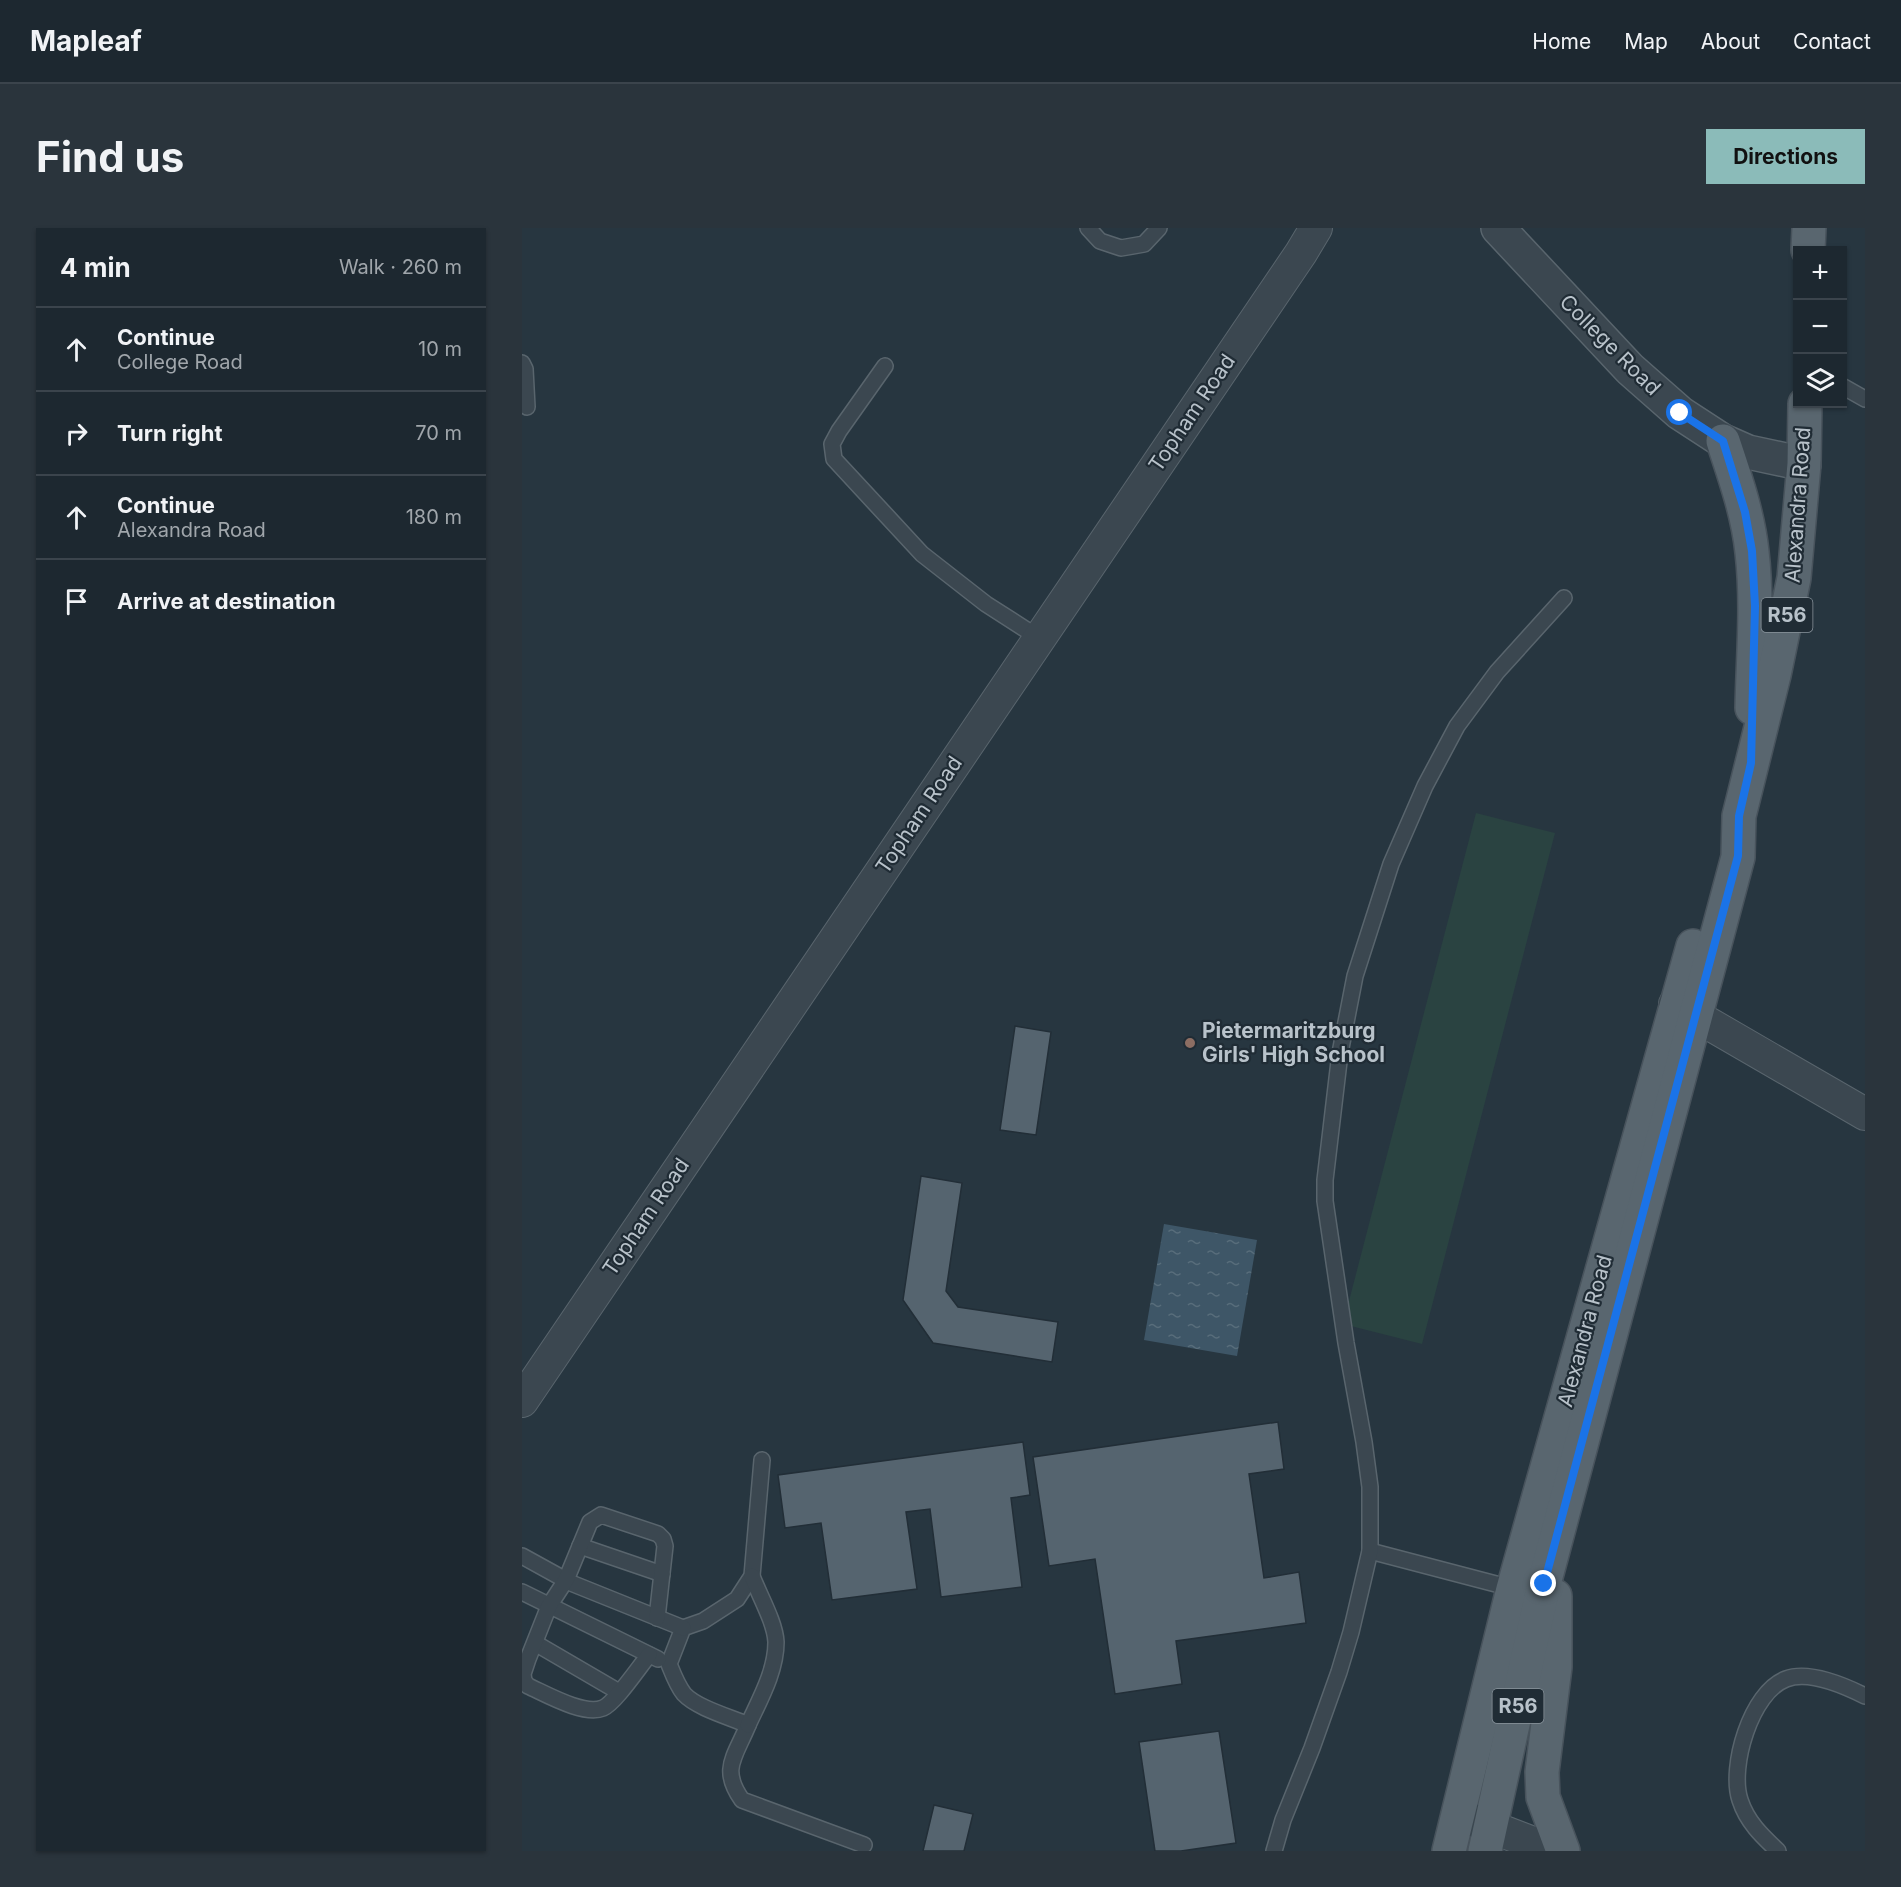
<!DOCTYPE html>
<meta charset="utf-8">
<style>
body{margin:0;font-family:Inter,sans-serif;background:#2a343c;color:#f1f3f6}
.controls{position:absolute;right:18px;top:18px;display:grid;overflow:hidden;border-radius:0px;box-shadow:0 2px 4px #0004}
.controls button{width:54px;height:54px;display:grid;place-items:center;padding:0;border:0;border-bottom:2px solid #3b444c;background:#1d2830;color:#f1f3f6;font:30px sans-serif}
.stop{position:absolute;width:18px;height:18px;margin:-14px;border:4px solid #1a73e8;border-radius:50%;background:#fff}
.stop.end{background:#1a73e8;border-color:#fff;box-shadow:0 2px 6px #0008}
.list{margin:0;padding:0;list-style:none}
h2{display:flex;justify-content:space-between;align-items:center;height:78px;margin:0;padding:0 24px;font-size:26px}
h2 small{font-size:20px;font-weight:400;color:#a0a6ab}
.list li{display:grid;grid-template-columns:39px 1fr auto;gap:18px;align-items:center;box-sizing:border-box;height:84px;padding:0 24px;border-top:2px solid #3b444c}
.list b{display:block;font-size:22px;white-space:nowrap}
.list p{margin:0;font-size:20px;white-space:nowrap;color:#a0a6ab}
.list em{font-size:20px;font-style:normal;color:#a0a6ab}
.icon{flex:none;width:33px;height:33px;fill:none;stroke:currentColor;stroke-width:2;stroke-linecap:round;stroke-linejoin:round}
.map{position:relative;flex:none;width:1343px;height:1623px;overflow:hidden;border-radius:0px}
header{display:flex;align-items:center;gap:36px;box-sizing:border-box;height:84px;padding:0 30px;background:#1d2830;border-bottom:2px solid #3b444c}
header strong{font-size:28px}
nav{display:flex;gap:33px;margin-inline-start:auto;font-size:21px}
.intro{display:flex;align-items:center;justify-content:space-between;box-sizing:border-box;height:144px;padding:0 36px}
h1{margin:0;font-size:42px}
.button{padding:15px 27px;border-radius:0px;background:#8bbbb9;color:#111;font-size:21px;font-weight:700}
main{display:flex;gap:36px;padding:0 36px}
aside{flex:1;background:#1d2830;border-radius:0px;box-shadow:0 2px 4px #0004}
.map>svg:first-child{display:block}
.grass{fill:#2a4341}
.water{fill:url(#water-ripples)}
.building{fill:#55646f;stroke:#222e37;stroke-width:1.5}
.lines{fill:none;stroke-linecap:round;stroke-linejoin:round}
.service-casing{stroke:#59656d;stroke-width:18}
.minor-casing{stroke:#59656d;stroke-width:34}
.tertiary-casing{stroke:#59656d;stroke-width:36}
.primary-casing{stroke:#48535c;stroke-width:36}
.service{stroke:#3b4750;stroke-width:15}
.minor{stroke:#3b4750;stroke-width:32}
.tertiary{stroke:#3b4750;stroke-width:33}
.primary{stroke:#59666f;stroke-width:33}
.route{stroke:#1a73e8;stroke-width:8}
.education-dot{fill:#8d6e63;stroke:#202c35;stroke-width:2}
.labels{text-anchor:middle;stroke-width:4.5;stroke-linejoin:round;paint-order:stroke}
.shield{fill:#202c35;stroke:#8a959d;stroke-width:1.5}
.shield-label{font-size:20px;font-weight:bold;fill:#b8c2ca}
.street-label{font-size:21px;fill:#b8c2ca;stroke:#202c35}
.poi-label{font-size:21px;font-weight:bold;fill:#b8c2ca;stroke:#202c35;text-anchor:start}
</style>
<header>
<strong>Mapleaf</strong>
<nav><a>Home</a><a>Map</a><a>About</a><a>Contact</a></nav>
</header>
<div class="intro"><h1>Find us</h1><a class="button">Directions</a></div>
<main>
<aside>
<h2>4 min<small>Walk · 260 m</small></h2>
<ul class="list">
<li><svg class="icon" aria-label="ahead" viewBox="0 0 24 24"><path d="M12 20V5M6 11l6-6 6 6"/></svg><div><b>Continue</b><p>College Road</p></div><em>10 m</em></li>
<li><svg class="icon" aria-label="right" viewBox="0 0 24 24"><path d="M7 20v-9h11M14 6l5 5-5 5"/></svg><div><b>Turn right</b></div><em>70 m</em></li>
<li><svg class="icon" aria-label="ahead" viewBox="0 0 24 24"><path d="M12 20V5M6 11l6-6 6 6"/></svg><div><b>Continue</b><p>Alexandra Road</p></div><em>180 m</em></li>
<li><svg class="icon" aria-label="arrive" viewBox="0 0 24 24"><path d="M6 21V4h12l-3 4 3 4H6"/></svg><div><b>Arrive at destination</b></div></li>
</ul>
</aside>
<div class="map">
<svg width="1343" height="1623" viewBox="0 0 1343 1623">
<defs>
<pattern id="water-ripples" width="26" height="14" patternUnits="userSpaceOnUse" patternTransform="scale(1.5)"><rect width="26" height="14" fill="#3e5667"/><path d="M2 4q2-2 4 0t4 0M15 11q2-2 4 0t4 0" fill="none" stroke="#586d7b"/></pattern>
</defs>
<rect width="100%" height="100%" fill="#273640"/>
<!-- grass -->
<path class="grass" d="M954 585 1033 605 900 1116 821 1096Z"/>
<!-- water -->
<path class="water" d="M642 996 735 1012 715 1128 622 1112Z"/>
<!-- building -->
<g class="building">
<path d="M493 798 529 804 514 907 478 902Z"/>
<path d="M399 948 440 955 424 1063 436 1079 536 1094 530 1134 411 1115 381 1072Z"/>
<path d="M756 1194 762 1241 727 1246 742 1350 777 1344 784 1395 654 1413 660 1456 593 1466 573 1331 527 1338 511 1229Z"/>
<path d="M501 1214 508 1267 489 1270 500 1359 419 1369 408 1281 384 1284 395 1361 310 1372 299 1295 263 1300 256 1247Z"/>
<path d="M697 1503 714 1615 659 1623H633L617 1514Z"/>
<path d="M412 1577 451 1586 442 1623H401Z"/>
</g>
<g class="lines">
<defs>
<g id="service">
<path d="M566 0 578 13 599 20 622 16 637 0"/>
<path d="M0 135 3 141 5 179"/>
<path d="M363 138 317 203 310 216 312 231 400 326 464 376 517 410"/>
<path d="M1320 158 1343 171"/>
<path d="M240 1232 230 1348 215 1371 181 1393 161 1400 147 1436C151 1446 155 1457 162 1466 175 1480 208 1489 226 1497 213 1529 198 1541 220 1572L342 1617"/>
<path d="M58 1318 140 1346"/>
<path d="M848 1323 993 1361"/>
<path d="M0 1328 49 1355 161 1400"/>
<path d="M0 1364 136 1431"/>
<path d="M13 1415 97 1464"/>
<path d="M127 1427C117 1439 93 1475 81 1480 62 1488 24 1466 6 1458L2 1453 1 1446 6 1431 27 1378 44 1352 68 1294 79 1287 136 1306 141 1311 143 1318 135 1390"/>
<path d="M226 1497C238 1471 254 1443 254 1414 253 1394 237 1367 230 1348"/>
<path d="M752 1623 761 1592 790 1520 817 1444 829 1404 848 1323V1259L842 1214 824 1115 803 973V952L818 825 833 748 869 636 903 558 935 498 975 444 1042 370"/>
<path d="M1256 1623C1240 1608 1225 1594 1218 1572 1207 1539 1229 1464 1264 1451 1287 1442 1323 1458 1343 1468"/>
</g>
<g id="minor">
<path d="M1153 776 1343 886"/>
<path d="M0 1173 779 25 794 0"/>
<path d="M943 1589 1032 1623"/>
</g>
<path id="tertiary" d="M976 0 1108 141 1158 185 1201 213 1226 224 1282 236"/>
<g id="primary">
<path d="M1286 22 1287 0"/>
<path d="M1201 213C1213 249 1226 286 1230 324 1236 376 1231 428 1230 480"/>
<path d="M1033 1368V1439L1020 1544 1021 1569 1041 1623"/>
<path d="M927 1623 991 1361 1171 718"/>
<path d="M963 1623 1022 1356 1216 629 1217 588 1252 447 1272 350 1282 236 1283 176"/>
</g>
</defs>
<!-- service casing -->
<use href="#service" class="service-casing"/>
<!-- minor casing -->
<use href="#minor" class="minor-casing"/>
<!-- tertiary casing -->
<use href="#tertiary" class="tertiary-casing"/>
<!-- primary casing -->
<use href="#primary" class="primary-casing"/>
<!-- service -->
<use href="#service" class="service"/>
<!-- minor -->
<use href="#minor" class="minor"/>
<!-- tertiary -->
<use href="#tertiary" class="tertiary"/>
<!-- primary -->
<use href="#primary" class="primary"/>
</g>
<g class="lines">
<!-- route -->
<path class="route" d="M1022 1356 1216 628 1217 588 1229 535 1233 378 1230 323 1223 284 1201 213 1158 185"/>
</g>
<!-- markers -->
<circle class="education-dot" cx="668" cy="815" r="6"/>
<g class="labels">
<!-- shield labels -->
<g class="shield">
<rect x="1239.5" y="370" width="51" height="34" rx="4.5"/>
<rect x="970.5" y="1461" width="51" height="34" rx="4.5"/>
</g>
<g class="shield-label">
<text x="1265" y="394">R56</text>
<text x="996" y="1485">R56</text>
</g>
<!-- street labels -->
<g class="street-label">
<text transform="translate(1088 117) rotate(45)" y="7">College Road</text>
<text transform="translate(670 185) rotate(-56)" y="7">Topham Road</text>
<text transform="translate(1276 277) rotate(-86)" y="7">Alexandra Road</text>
<text transform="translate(397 587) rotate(-56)" y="7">Topham Road</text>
<text transform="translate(124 989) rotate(-56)" y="7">Topham Road</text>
<text transform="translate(1063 1103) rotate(-75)" y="7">Alexandra Road</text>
</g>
<!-- poi labels -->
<g class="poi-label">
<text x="680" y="810">Pietermaritzburg<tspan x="680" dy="24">Girls' High School</tspan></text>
</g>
</g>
</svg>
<div class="controls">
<button>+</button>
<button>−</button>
<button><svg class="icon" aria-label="layers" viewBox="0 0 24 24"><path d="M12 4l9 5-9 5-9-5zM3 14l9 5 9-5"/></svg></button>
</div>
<div class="stop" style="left:1158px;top:185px"></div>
<div class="stop end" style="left:1022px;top:1356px"></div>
</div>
</main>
